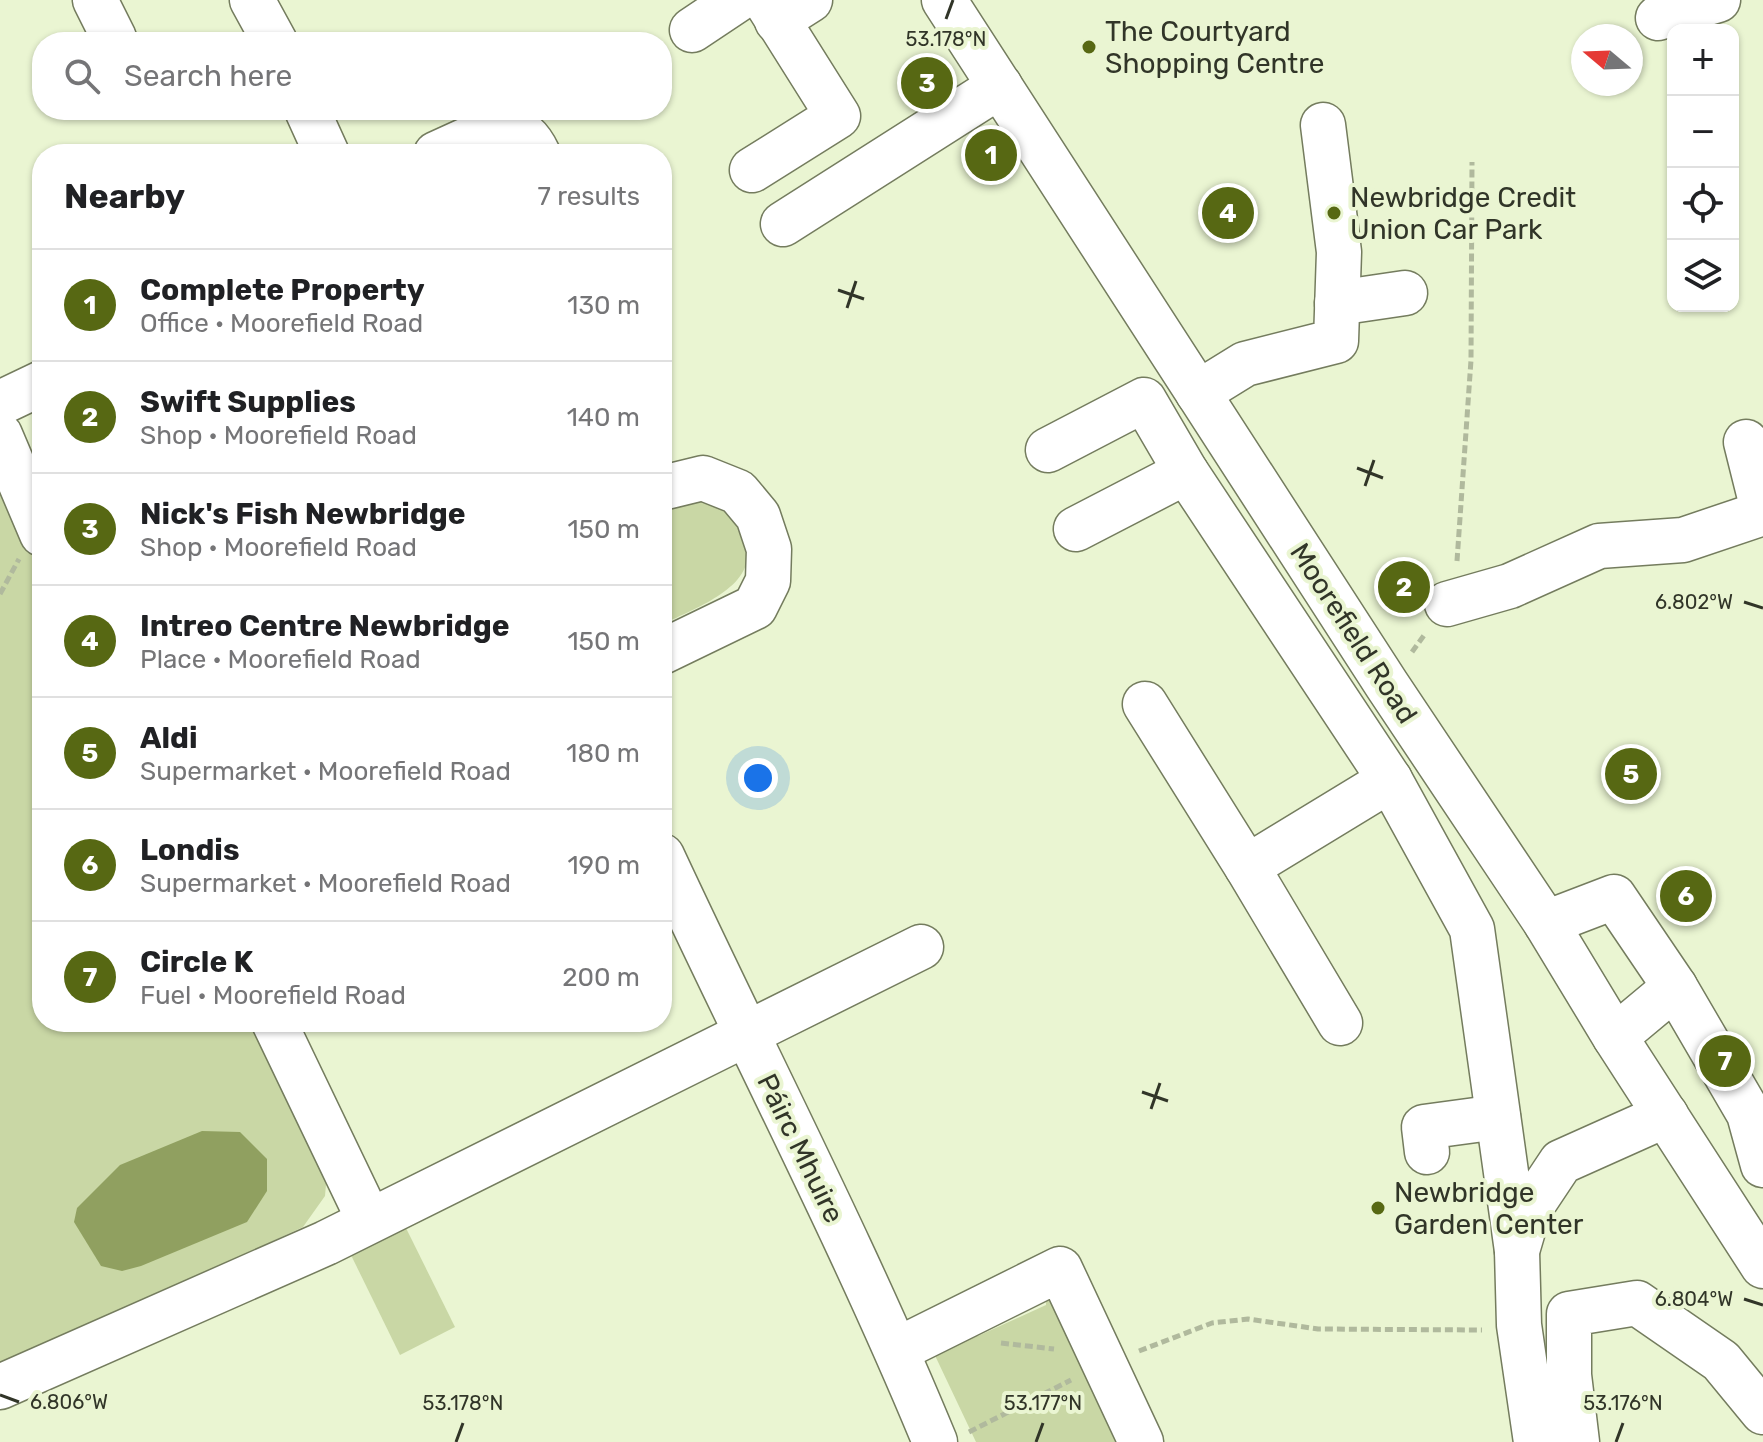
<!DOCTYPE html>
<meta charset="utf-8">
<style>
body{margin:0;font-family:Rubik,sans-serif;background:#f6f6f6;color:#202124}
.controls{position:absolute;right:24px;top:24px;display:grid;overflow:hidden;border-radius:16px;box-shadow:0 2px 6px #0004}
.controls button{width:72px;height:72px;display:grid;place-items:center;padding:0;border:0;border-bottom:2px solid #e0e0e0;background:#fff;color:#202124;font:40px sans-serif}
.compass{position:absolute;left:1571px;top:24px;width:72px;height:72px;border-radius:50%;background:#fff;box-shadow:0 2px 6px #0004;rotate:289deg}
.you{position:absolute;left:758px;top:778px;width:28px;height:28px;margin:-20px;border:6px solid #fff;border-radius:50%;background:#1a73e8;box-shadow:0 0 0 12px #1a73e833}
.badge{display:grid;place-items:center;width:52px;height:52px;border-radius:50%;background:#576813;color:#fff;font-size:26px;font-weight:700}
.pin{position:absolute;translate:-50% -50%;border:4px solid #fff;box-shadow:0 2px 8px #0006}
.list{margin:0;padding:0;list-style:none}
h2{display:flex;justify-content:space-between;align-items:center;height:104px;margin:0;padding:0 32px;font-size:34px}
h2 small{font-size:26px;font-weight:400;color:#757577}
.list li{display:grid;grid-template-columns:52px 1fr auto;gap:24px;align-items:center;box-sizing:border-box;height:112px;padding:0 32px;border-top:2px solid #e0e0e0}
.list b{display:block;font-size:30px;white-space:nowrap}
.list p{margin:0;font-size:26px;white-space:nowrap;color:#757577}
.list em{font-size:26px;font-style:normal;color:#757577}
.icon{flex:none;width:44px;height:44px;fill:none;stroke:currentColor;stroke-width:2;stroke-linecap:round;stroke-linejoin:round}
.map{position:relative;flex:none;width:1763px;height:1442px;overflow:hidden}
.search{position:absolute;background:#fff;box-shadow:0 2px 6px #0004;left:32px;top:32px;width:640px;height:88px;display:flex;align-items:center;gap:20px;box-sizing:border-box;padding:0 28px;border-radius:32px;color:#757577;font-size:30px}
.panel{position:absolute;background:#fff;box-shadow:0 2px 6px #0004;left:32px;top:144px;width:640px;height:888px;border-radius:32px}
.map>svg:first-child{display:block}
.green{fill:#c9d7a5}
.water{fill:#90a060}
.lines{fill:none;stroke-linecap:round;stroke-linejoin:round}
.minor-casing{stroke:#747c5e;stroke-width:47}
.path{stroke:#b0b99d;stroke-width:5;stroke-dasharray:8 4;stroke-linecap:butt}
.minor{stroke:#fff;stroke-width:44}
.ticks{fill:none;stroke:#313528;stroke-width:3}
.poi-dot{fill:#576813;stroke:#eaf5d2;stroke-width:3}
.labels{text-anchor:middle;stroke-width:8;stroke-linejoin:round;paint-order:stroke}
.poi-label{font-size:28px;fill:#313528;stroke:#eaf5d2;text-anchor:start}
.street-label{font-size:28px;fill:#313528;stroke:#eaf5d2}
.ticks-label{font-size:20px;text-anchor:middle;fill:#313528;stroke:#eaf5d2;stroke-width:8;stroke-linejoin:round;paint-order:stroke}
</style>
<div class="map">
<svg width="1763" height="1442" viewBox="0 0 1763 1442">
<rect width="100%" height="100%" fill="#eaf5d2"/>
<!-- green -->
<g class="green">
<path d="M0 477 42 565V1022H262L328 1161 325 1196 303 1227 0 1367Z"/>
<path d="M699 498 731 513C736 524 743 536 746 547 757 588 690 610 662 625V510L686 500Z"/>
<path d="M404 1224 455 1327 400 1355 349 1251Z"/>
<path d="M1052 1292 1128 1442H976L930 1345 960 1330 978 1336 1046 1305V1297Z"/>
</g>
<!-- water -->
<path class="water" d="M202 1131 240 1132 267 1159V1191L247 1222 141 1266 122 1271 101 1266 74 1222 77 1208 120 1165Z"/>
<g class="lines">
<defs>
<g id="minor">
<path d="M95 0 114 38"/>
<path d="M252 0 275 42"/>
<path d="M944 0 1387 685 1546 923 1615 1037 1763 1266"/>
<path d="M1658 18 1718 0"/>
<path d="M777 21 810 0"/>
<path d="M692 30 737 0"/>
<path d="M307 110 327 154"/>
<path d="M436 154 504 123C521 130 530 137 538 154"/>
<path d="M752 170 838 116 765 0"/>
<path d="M783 224 1000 86"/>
<path d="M1337 303 1405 293"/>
<path d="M1198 393 1245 364 1336 341 1339 252 1323 125"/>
<path d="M0 403 42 383"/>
<path d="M0 435 42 534"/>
<path d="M1746 442 1763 510"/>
<path d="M1048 450 1144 400 1186 472 1390 780 1472 929 1517 1251"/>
<path d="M662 488 703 478 738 492 758 516 769 549 768 581 755 607 662 652"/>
<path d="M1076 529 1186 472"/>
<path d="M1447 604 1510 586 1599 546 1683 540 1763 513"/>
<path d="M1145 704 1247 867 1390 780"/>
<path d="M662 856C753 1052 853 1243 935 1442"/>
<path d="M1247 867 1340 1023"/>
<path d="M1546 923 1614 897 1675 987"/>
<path d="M274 1022 369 1220"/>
<path d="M1615 1037 1675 987 1749 1114 1763 1165"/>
<path d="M1427 1152 1424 1127 1498 1117"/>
<path d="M897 1350 1060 1269 1141 1442"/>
<path d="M0 1387 326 1243 921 947"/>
<path d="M1536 1442 1519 1325 1517 1251 1529 1210 1561 1162 1666 1115"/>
<path d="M1577 1442 1569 1375V1314L1637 1303 1721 1361 1763 1412"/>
</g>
</defs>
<!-- minor casing -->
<use href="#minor" class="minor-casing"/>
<!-- path -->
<g class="path">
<path d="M1457 561 1471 360 1472 162"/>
<path d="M0 594 19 559"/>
<path d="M1412 652 1425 634"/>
<path d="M1001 1343 1054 1349"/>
<path d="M1139 1351 1212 1323 1248 1319 1318 1329 1482 1330"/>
<path d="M969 1432 1071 1380"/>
</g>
<!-- minor -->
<use href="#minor" class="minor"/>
</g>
<!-- ticks -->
<path class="ticks" d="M946 19 953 0M838 290 864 299M847 308 856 281M1357 468 1383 478M1365 486 1374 460M1744 602 1763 608M1142 1092 1168 1101M1151 1109 1160 1083M1744 1299 1763 1305M0 1395 19 1402M456 1442 463 1423M1036 1442 1043 1423M1616 1442 1623 1423"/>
<!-- markers -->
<g class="poi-dot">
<circle cx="1089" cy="47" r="8"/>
<circle cx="1334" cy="213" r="8"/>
<circle cx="1378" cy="1208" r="8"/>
</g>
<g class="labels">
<!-- poi labels -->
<g class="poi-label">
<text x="1105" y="41">The Courtyard<tspan x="1105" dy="32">Shopping Centre</tspan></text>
<text x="1350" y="207">Newbridge Credit<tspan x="1350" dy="32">Union Car Park</tspan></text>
<text x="1394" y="1202">Newbridge<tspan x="1394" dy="32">Garden Center</tspan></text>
</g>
<!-- street labels -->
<g class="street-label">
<text transform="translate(1354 633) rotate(57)" y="10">Moorefield Road</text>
<text transform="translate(801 1148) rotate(64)" y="10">Páirc Mhuire</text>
</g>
</g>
<g class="ticks-label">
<text x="946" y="46">53.178°N</text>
<text x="1694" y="609">6.802°W</text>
<text x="1694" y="1306">6.804°W</text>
<text x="69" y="1409">6.806°W</text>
<text x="463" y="1410">53.178°N</text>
<text x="1043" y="1410">53.177°N</text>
<text x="1623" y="1410">53.176°N</text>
</g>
</svg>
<div class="controls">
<button>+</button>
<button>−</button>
<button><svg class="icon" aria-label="locate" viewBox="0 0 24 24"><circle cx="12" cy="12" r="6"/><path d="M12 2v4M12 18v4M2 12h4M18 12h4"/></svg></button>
<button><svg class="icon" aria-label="layers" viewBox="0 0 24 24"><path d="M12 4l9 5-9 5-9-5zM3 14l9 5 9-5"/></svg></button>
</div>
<svg class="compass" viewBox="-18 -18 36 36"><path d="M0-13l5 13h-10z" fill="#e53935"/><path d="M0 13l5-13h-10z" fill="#757577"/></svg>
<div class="you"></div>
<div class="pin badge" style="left:991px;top:155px">1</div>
<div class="pin badge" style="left:1404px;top:587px">2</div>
<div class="pin badge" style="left:927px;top:83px">3</div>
<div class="pin badge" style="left:1228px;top:213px">4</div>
<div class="pin badge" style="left:1631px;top:774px">5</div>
<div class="pin badge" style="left:1686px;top:896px">6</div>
<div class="pin badge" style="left:1725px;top:1061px">7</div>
<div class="search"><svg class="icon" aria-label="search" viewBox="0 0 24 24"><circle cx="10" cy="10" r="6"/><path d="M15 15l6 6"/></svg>Search here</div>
<section class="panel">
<h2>Nearby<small>7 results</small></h2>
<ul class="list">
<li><span class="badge">1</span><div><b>Complete Property</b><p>Office · Moorefield Road</p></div><em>130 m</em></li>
<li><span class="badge">2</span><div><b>Swift Supplies</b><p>Shop · Moorefield Road</p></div><em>140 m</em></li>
<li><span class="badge">3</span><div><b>Nick's Fish Newbridge</b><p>Shop · Moorefield Road</p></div><em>150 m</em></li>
<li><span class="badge">4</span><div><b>Intreo Centre Newbridge</b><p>Place · Moorefield Road</p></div><em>150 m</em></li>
<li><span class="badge">5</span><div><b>Aldi</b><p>Supermarket · Moorefield Road</p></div><em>180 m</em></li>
<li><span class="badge">6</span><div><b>Londis</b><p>Supermarket · Moorefield Road</p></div><em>190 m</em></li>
<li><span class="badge">7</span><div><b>Circle K</b><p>Fuel · Moorefield Road</p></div><em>200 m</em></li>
</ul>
</section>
</div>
